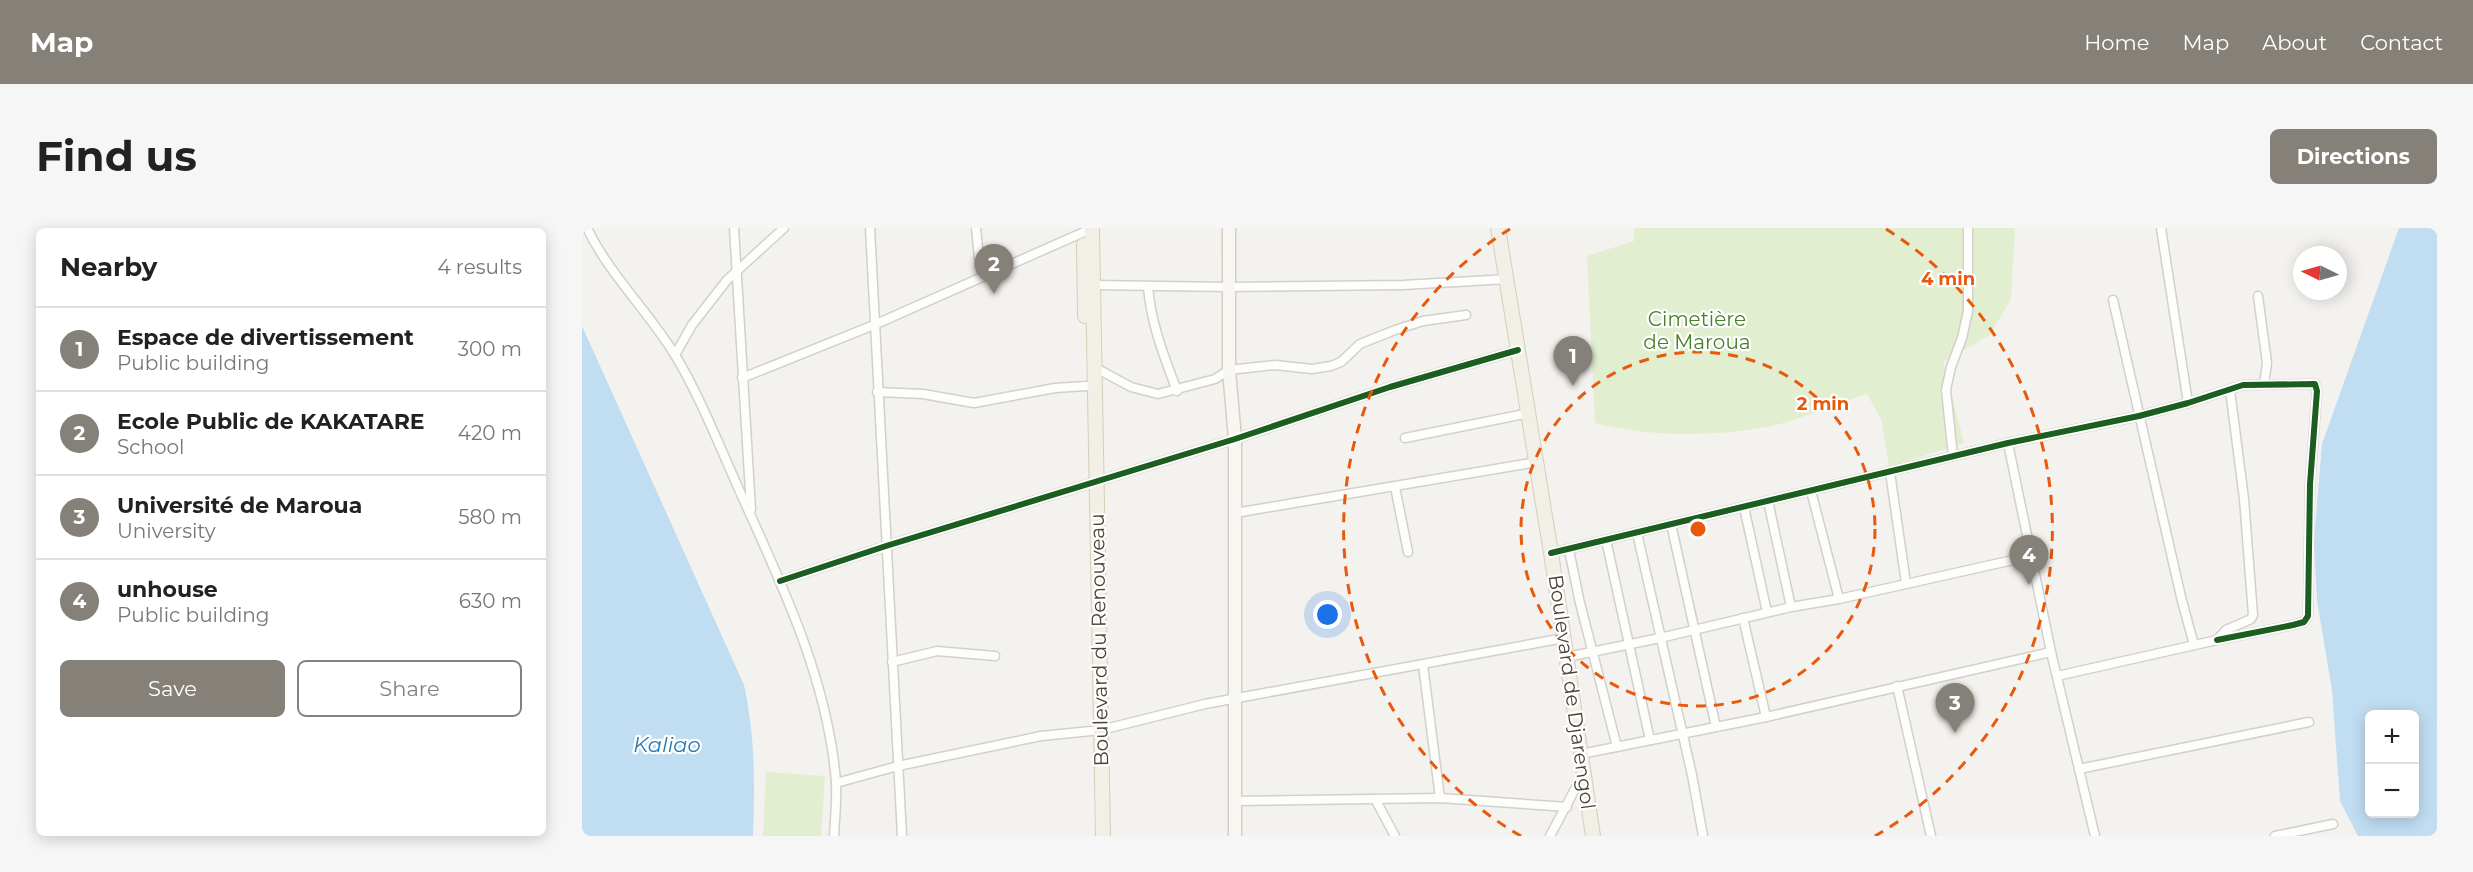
<!DOCTYPE html>
<meta charset="utf-8">
<style>
body{margin:0;font-family:Montserrat,sans-serif;background:#f6f6f6;color:#222}
.controls{position:absolute;right:18px;bottom:18px;display:grid;overflow:hidden;border-radius:9px;box-shadow:0 3px 15px #0003}
.controls button{width:54px;height:54px;display:grid;place-items:center;padding:0;border:0;border-bottom:2px solid #e0e0e0;background:#fff;color:#222;font:30px sans-serif}
.compass{position:absolute;left:1711px;top:18px;width:54px;height:54px;border-radius:50%;background:#fff;box-shadow:0 3px 15px #0003;rotate:275deg}
.you{position:absolute;left:746px;top:387px;width:21px;height:21px;margin:-15px;border:4px solid #fff;border-radius:50%;background:#1a73e8;box-shadow:0 0 0 9px #1a73e833}
.badge{display:grid;place-items:center;width:39px;height:39px;border-radius:50%;background:#868178;color:#fff;font-size:20px;font-weight:700}
.pin{position:absolute;translate:-50% -50px;filter:drop-shadow(0 2px 3px #0008)}
.pin::after{content:'';position:absolute;top:32px;width:21px;height:18px;background:inherit;clip-path:polygon(0 0,100% 0,50% 100%)}
.list{margin:0;padding:0;list-style:none}
h2{display:flex;justify-content:space-between;align-items:center;height:78px;margin:0;padding:0 24px;font-size:26px}
h2 small{font-size:20px;font-weight:400;color:#767676}
.list li{display:grid;grid-template-columns:39px 1fr auto;gap:18px;align-items:center;box-sizing:border-box;height:84px;padding:0 24px;border-top:2px solid #e0e0e0}
.list b{display:block;font-size:22px;white-space:nowrap}
.list p{margin:0;font-size:20px;white-space:nowrap;color:#767676}
.list em{font-size:20px;font-style:normal;color:#767676}
.actions{display:flex;gap:12px;padding:18px 24px}
.actions a{flex:1;padding:14px 0;border:2px solid #868178;border-radius:9px;text-align:center;font-size:21px;color:#868178}
.actions .main{background:#868178;color:#fff}
.map{position:relative;flex:none;width:1855px;height:608px;overflow:hidden;border-radius:9px}
header{display:flex;align-items:center;gap:36px;box-sizing:border-box;height:84px;padding:0 30px;background:#868178;color:#fff}
header strong{font-size:28px}
nav{display:flex;gap:33px;margin-inline-start:auto;font-size:21px}
.intro{display:flex;align-items:center;justify-content:space-between;box-sizing:border-box;height:144px;padding:0 36px}
h1{margin:0;font-size:42px}
.button{padding:15px 27px;border-radius:9px;background:#868178;color:#fff;font-size:21px;font-weight:700}
main{display:flex;gap:36px;padding:0 36px}
aside{flex:1;background:#fff;border-radius:9px;box-shadow:0 3px 15px #0003}
.map>svg:first-child{display:block}
.green{fill:#e1eecf}
.water{fill:#c0ddf1;fill-rule:evenodd}
.lines{fill:none;stroke-linecap:round;stroke-linejoin:round}
.street-casing{stroke:#d2d0cb;stroke-width:11}
.secondary-casing{stroke:#d3cfc5;stroke-width:15}
.primary-casing{stroke:#d6cebb;stroke-width:16}
.street{stroke:#fdfdfc;stroke-width:8}
.secondary{stroke:#f7f6f1;stroke-width:12}
.primary{stroke:#f2efe6;stroke-width:14}
.cycleway-casing{stroke:#fff;stroke-width:10}
.cycleway{stroke:#1b5e20;stroke-width:6}
.ring{fill:none;stroke:#e8590c;stroke-width:3;stroke-dasharray:10 8}
.labels{text-anchor:middle;stroke-width:4.5;stroke-linejoin:round;paint-order:stroke}
.park-label{font-size:20px;fill:#4a7f2a;stroke:#fff}
.street-label{font-size:20px;fill:#4b4439;stroke:#fff}
.water-label{font-size:21px;font-style:italic;fill:#2e7ab2;stroke:#fff}
.centre{fill:#e8590c;stroke:#fff;stroke-width:3}
.ring-label{font-size:18px;text-anchor:middle;font-weight:bold;fill:#e8590c;stroke:#fff;stroke-width:4.5;stroke-linejoin:round;paint-order:stroke}
</style>
<header>
<strong>Map</strong>
<nav><a>Home</a><a>Map</a><a>About</a><a>Contact</a></nav>
</header>
<div class="intro"><h1>Find us</h1><a class="button">Directions</a></div>
<main>
<aside>
<h2>Nearby<small>4 results</small></h2>
<ul class="list">
<li><span class="badge">1</span><div><b>Espace de divertissement</b><p>Public building</p></div><em>300 m</em></li>
<li><span class="badge">2</span><div><b>Ecole Public de KAKATARE</b><p>School</p></div><em>420 m</em></li>
<li><span class="badge">3</span><div><b>Université de Maroua</b><p>University</p></div><em>580 m</em></li>
<li><span class="badge">4</span><div><b>unhouse</b><p>Public building</p></div><em>630 m</em></li>
</ul>
<div class="actions"><a class="main">Save</a><a>Share</a></div>
</aside>
<div class="map">
<svg width="1855" height="608" viewBox="0 0 1855 608">
<rect width="100%" height="100%" fill="#f4f2ee"/>
<!-- green -->
<g class="green">
<path d="M1052 0H1433L1429 71 1408 107 1361 134 1382 215 1307 239 1299 191 1285 166C1255 176 1215 193 1185 199 1127 209 1070 209 1013 195L1005 28 1052 13Z"/>
<path d="M184 544 243 548 239 608H181Z"/>
</g>
<!-- water -->
<g class="water">
<path d="M1817 0H1855V608H1776L1758 573 1750 462 1735 372 1732 313 1740 216ZM1788 487H1832V586H1788Z"/>
<path d="M0 98 162 457C173 506 173 558 171 608H0Z"/>
</g>
<g class="lines">
<defs>
<g id="street">
<path d="M5 0C27 46 66 83 93 127 118 168 139 222 159 266 200 357 246 452 254 554 255 571 253 590 252 608"/>
<path d="M152 0 169 281"/>
<path d="M288 0 320 608"/>
<path d="M394 0 397 30 404 48"/>
<path d="M1579 0 1606 175"/>
<path d="M512 57 647 59 821 57 926 51"/>
<path d="M566 59C569 96 582 128 595 163"/>
<path d="M1676 68 1685 135 1682 156"/>
<path d="M1531 72 1599 369 1612 417"/>
<path d="M93 127 110 97 145 52 202 0"/>
<path d="M512 139 549 159 576 166 633 151 647 142 693 137 730 141 749 138 759 134 778 116 813 102 841 93 884 87"/>
<path d="M160 150 292 97 511 0"/>
<path d="M295 164 341 166 392 175 473 160 504 158"/>
<path d="M823 210 947 185"/>
<path d="M1426 215 1469 424 1513 608"/>
<path d="M1371 228 1364 162 1369 139 1380 110 1386 83V0"/>
<path d="M1308 244 1324 355"/>
<path d="M813 259 826 324"/>
<path d="M1229 263 1257 371"/>
<path d="M1186 273 1209 379"/>
<path d="M1162 279 1185 384"/>
<path d="M653 285 955 234"/>
<path d="M1089 296 1134 499"/>
<path d="M1055 305 1110 547 1121 608"/>
<path d="M1024 312 1068 512"/>
<path d="M987 322 998 375 1035 519"/>
<path d="M969 325 1426 215 1557 188 1606 175 1661 157 1733 156 1735 163 1728 256 1726 388 1722 394 1711 397 1635 412"/>
<path d="M198 353 304 318 653 211 808 159 936 122"/>
<path d="M1161 390 1184 489"/>
<path d="M985 429 1078 410 1209 379 1257 371 1449 328"/>
<path d="M310 434 355 423 413 428"/>
<path d="M841 437 858 570"/>
<path d="M1475 448 1635 412 1644 402 1669 391 1671 387 1662 271 1648 162"/>
<path d="M1315 458 1349 608"/>
<path d="M999 526 1184 489 1469 424"/>
<path d="M1497 541 1727 494"/>
<path d="M254 555 316 538 459 508 519 502 623 476 982 410"/>
<path d="M793 571 813 608"/>
<path d="M652 573 858 570 985 579"/>
<path d="M968 608 1000 548"/>
<path d="M1693 608 1751 596"/>
</g>
<path id="secondary" d="M647 0V142L653 211V608"/>
<g id="primary">
<path d="M510 0 521 608"/>
<path d="M916 0 969 325 1011 608"/>
<path d="M502 17 503 88"/>
</g>
</defs>
<!-- street casing -->
<use href="#street" class="street-casing"/>
<!-- secondary casing -->
<use href="#secondary" class="secondary-casing"/>
<!-- primary casing -->
<use href="#primary" class="primary-casing"/>
<!-- street -->
<use href="#street" class="street"/>
<!-- secondary -->
<use href="#secondary" class="secondary"/>
<!-- primary -->
<use href="#primary" class="primary"/>
<defs>
<g id="cycleway">
<path d="M969 325 1426 215 1557 188 1606 175 1661 157 1733 156 1735 163 1728 256 1726 388 1722 394 1711 397 1635 412"/>
<path d="M198 353 304 318 653 211 808 159 936 122"/>
</g>
</defs>
<!-- cycleway casing -->
<use href="#cycleway" class="cycleway-casing"/>
<!-- cycleway -->
<use href="#cycleway" class="cycleway"/>
</g>
<!-- distance rings -->
<g class="ring">
<circle cx="1116" cy="301" r="177"/>
<path d="M939 608A354 354 0 0 1 928 1M1304 1A354 354 0 0 1 1293 608"/>
</g>
<g class="labels">
<!-- park labels -->
<g class="park-label">
<text x="1115" y="98">Cimetière<tspan x="1115" dy="23">de Maroua</tspan></text>
</g>
<!-- street labels -->
<g class="street-label">
<text transform="translate(517 412) rotate(-91)" y="7">Boulevard du Renouveau</text>
<text transform="translate(990 464) rotate(82)" y="7">Boulevard de Djarengol</text>
</g>
<!-- water labels -->
<g class="water-label">
<text x="85" y="524">Kaliao</text>
</g>
</g>
<circle cx="1116" cy="301" r="9" class="centre"/>
<g class="ring-label">
<text x="1366" y="57">4 min</text>
<text x="1241" y="182">2 min</text>
</g>
</svg>
<div class="controls">
<button>+</button>
<button>−</button>
</div>
<svg class="compass" viewBox="-18 -18 36 36"><path d="M0-13l5 13h-10z" fill="#e53935"/><path d="M0 13l5-13h-10z" fill="#767676"/></svg>
<div class="you"></div>
<div class="pin badge" style="left:991px;top:158px">1</div>
<div class="pin badge" style="left:412px;top:66px">2</div>
<div class="pin badge" style="left:1373px;top:505px">3</div>
<div class="pin badge" style="left:1447px;top:357px">4</div>
</div>
</main>
